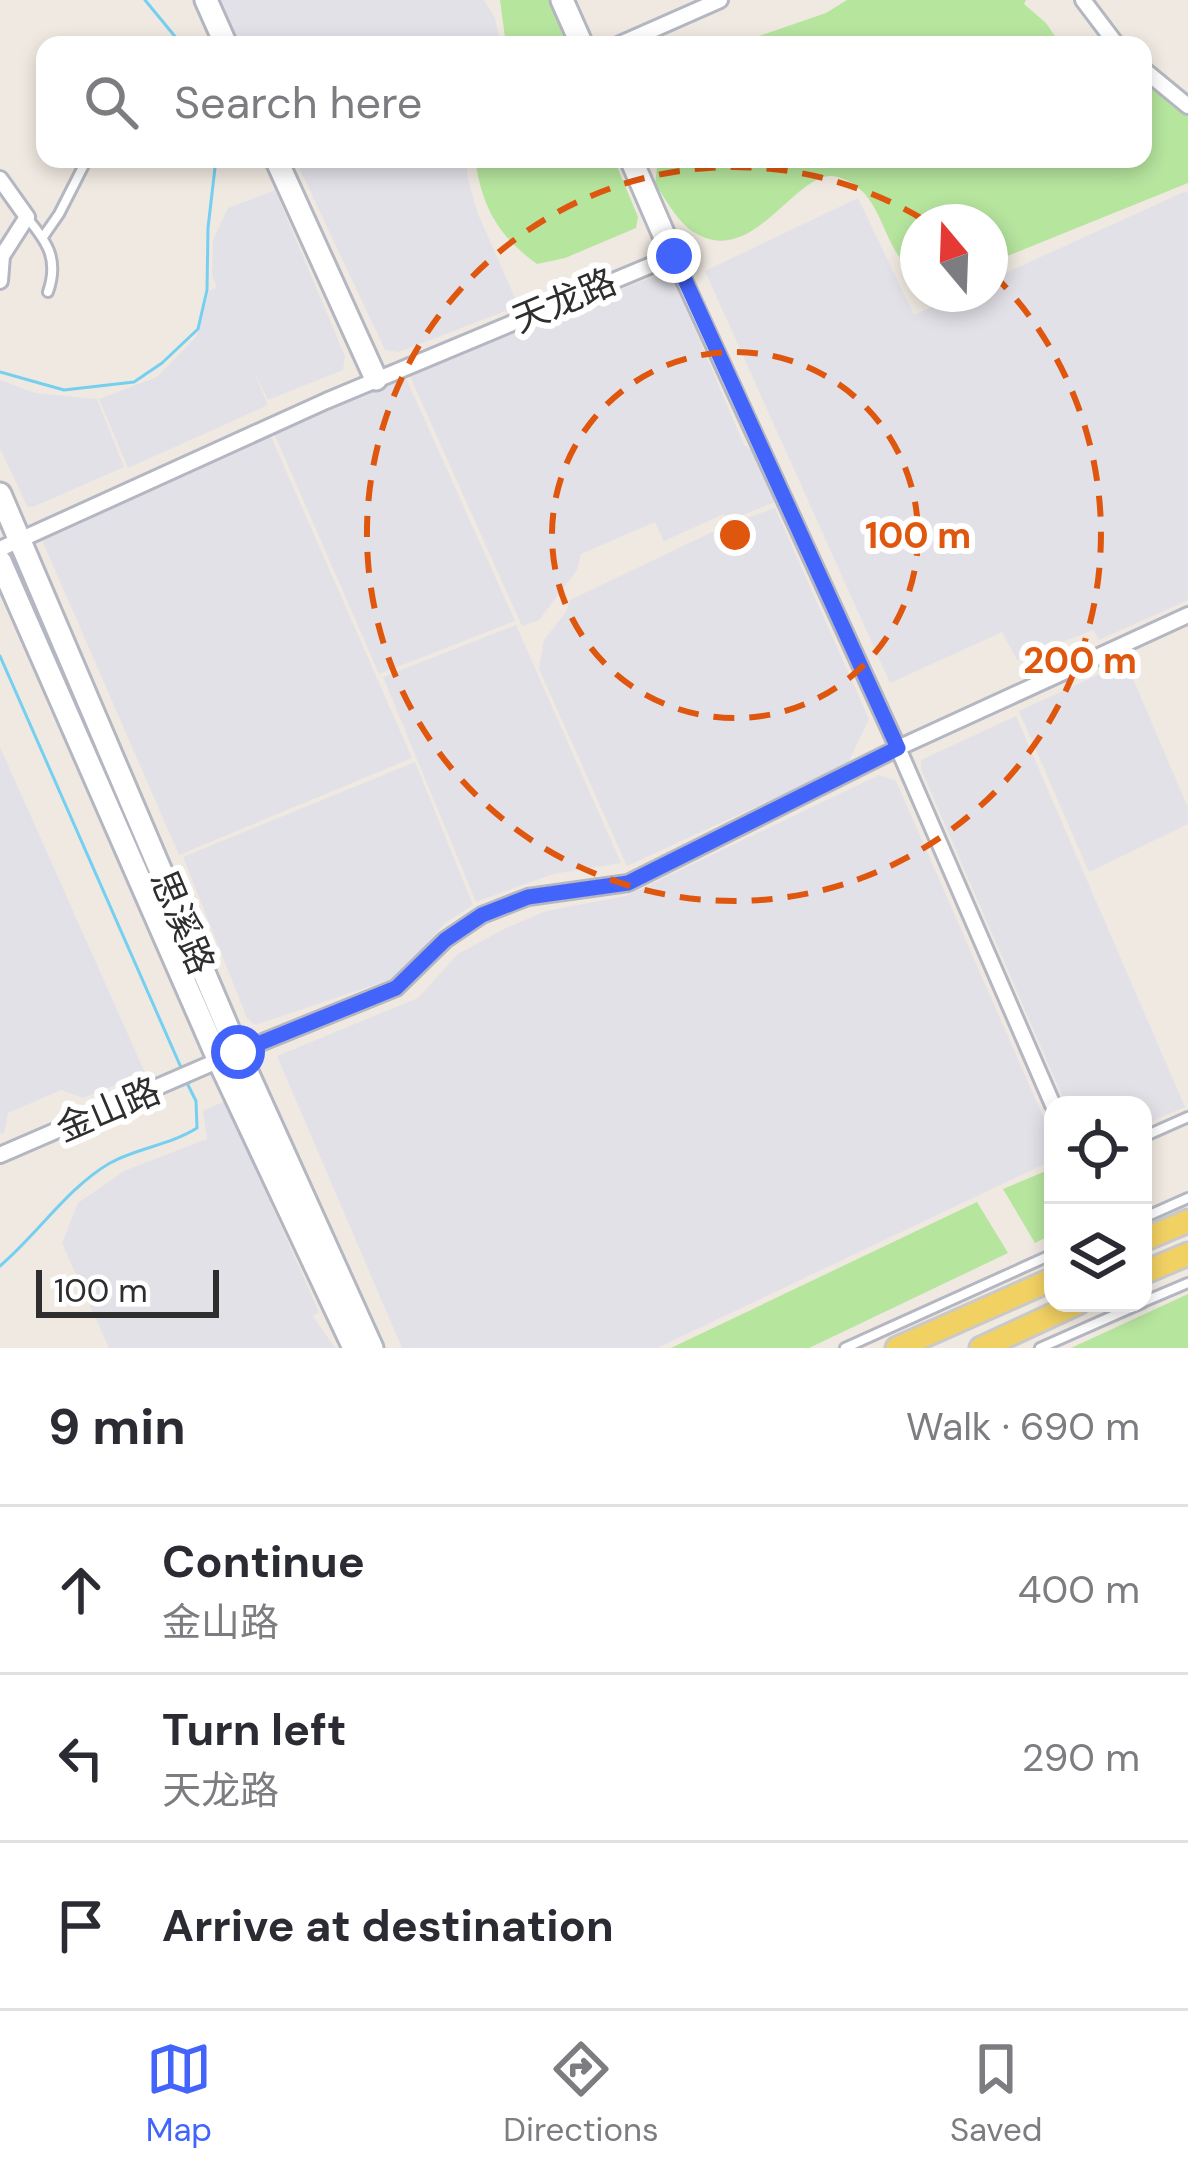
<!DOCTYPE html>
<meta charset="utf-8">
<style>
body{margin:0;font-family:"DM Sans","Noto Sans SC",sans-serif;background:#f2f2f3;color:#2b2b33}
.controls{position:absolute;right:36px;bottom:36px;display:grid;overflow:hidden;border-radius:24px;box-shadow:0 6px 18px #0003}
.controls button{width:108px;height:108px;display:grid;place-items:center;padding:0;border:0;border-bottom:3px solid #e1e1e2;background:#fff;color:#2b2b33;font:60px sans-serif}
.compass{position:absolute;left:900px;top:204px;width:108px;height:108px;border-radius:50%;background:#fff;box-shadow:0 6px 18px #0003;rotate:341deg}
.scale{position:absolute;left:36px;bottom:30px;width:183px;box-sizing:border-box;padding-left:12px;border:6px solid #2e2e2e;border-top:0;font-size:33px;line-height:42px;white-space:nowrap;color:#2e2e2e;-webkit-text-stroke:9px #fff;paint-order:stroke}
.stop{position:absolute;width:36px;height:36px;margin:-27px;border:9px solid #4264fb;border-radius:50%;background:#fff}
.stop.end{background:#4264fb;border-color:#fff;box-shadow:0 3px 12px #0008}
.list{margin:0;padding:0;list-style:none}
h2{display:flex;justify-content:space-between;align-items:center;height:156px;margin:0;padding:0 48px;font-size:51px}
h2 small{font-size:39px;font-weight:400;color:#7c7c81}
.list li{display:grid;grid-template-columns:78px 1fr auto;gap:36px;align-items:center;box-sizing:border-box;height:168px;padding:0 48px;border-top:3px solid #e1e1e2}
.list b{display:block;font-size:45px;white-space:nowrap}
.list p{margin:0;font-size:39px;white-space:nowrap;color:#7c7c81}
.list em{font-size:39px;font-style:normal;color:#7c7c81}
.icon{flex:none;width:66px;height:66px;fill:none;stroke:currentColor;stroke-width:2;stroke-linecap:round;stroke-linejoin:round}
.map{position:relative;flex:none;width:1188px;height:1348px;overflow:hidden}
.search{position:absolute;background:#fff;box-shadow:0 6px 18px #0003;left:36px;right:36px;top:36px;height:132px;display:flex;align-items:center;gap:30px;box-sizing:border-box;padding:0 42px;border-radius:24px;color:#7c7c81;font-size:45px}
.sheet{height:660px;background:#fff}
nav{display:flex;justify-content:space-around;align-items:center;box-sizing:border-box;height:168px;border-top:3px solid #e1e1e2;background:#fff;font-size:33px;color:#7c7c81}
nav a{display:grid;justify-items:center;gap:6px}
nav .on{color:#4264fb}
.map>svg:first-child{display:block}
.industrial{fill:#e3e1e8}
.green{fill:#b6e59e}
.lines{fill:none;stroke-linecap:round;stroke-linejoin:round}
.stream{stroke:#75cff0;stroke-width:3}
.lane-casing{stroke:#b4b7c1;stroke-width:14}
.street-casing{stroke:#b4b7c1;stroke-width:20}
.secondary-casing{stroke:#b4b7c1;stroke-width:27}
.primary-casing{stroke:#c9c9c9;stroke-width:27}
.lane{stroke:#fff;stroke-width:8}
.street{stroke:#fff;stroke-width:14}
.secondary{stroke:#fff;stroke-width:21}
.primary{stroke:#f2d163;stroke-width:21}
.route{stroke:#4264fb;stroke-width:15}
.ring{fill:none;stroke:#df570e;stroke-width:6;stroke-dasharray:21 15}
.labels{text-anchor:middle;stroke-width:12;stroke-linejoin:round;paint-order:stroke}
.street-label{font-size:36px;fill:#2e2e2e;stroke:#fff}
.centre{fill:#df570e;stroke:#fff;stroke-width:6}
.ring-label{font-size:36px;text-anchor:middle;font-weight:bold;fill:#df570e;stroke:#fff;stroke-width:12;stroke-linejoin:round;paint-order:stroke}
</style>
<div class="map">
<svg width="1188" height="1348" viewBox="0 0 1188 1348">
<rect width="100%" height="100%" fill="#efe9e1"/>
<!-- industrial -->
<g class="industrial">
<path d="M219 0H484L495 18 501 45H241Z"/>
<path d="M295 159H468L467 176 478 214 516 300V307L399 352 385 350Z"/>
<path d="M275 190 345 356 343 370 268 400 253 369 268 405 128 468 99 399 157 377 197 336 209 291 217 287 212 276 213 240 228 208Z"/>
<path d="M1184 192 1188 193V600L1099 640 1093 630 1017 660 1002 632 890 683 705 271 858 198 914 315 959 294H990V280Z"/>
<path d="M670 271 744 445 756 454 775 502 728 521 724 514 664 541 655 522 581 554 577 570 539 620 522 626 409 374 520 326Z"/>
<path d="M405 376 515 621 379 674 273 431Z"/>
<path d="M0 380 35 393 97 399 124 467 33 507 27 506 0 448Z"/>
<path d="M270 434 412 758 179 855 42 540Z"/>
<path d="M775 508 869 719 847 765 627 866 539 669 544 640 566 612 570 600 727 525Z"/>
<path d="M516 625 621 863 553 874 476 902 383 677Z"/>
<path d="M1126 662 1188 808V824L1089 872 1019 711Z"/>
<path d="M1016 716 1185 1107 1143 1125V1105H1066L921 769V760Z"/>
<path d="M0 747 145 1073 83 1098 61 1090 8 1113 4 1133 0 1134Z"/>
<path d="M415 762 473 905 445 923 403 971 389 980 255 1025 247 1018 183 857Z"/>
<path d="M879 775 896 781 1053 1139V1160L657 1348H402L277 1056 418 998 458 954 506 928 546 911 626 896Z"/>
<path d="M225 1101 319 1312 313 1316 335 1348H109L62 1243 78 1203 124 1171 207 1139 203 1111Z"/>
</g>
<!-- green -->
<g class="green">
<path d="M500 0H550L568 45H506Z"/>
<path d="M847 0H1026L1024 4 1046 23 1061 45H733L826 13Z"/>
<path d="M1143 81 1188 115V183L990 263V222H918V274C912 268 903 262 898 255 879 226 877 189 838 177 796 164 752 278 688 228 675 217 665 198 655 184L658 159H1143Z"/>
<path d="M475 159H614L638 217 636 228 565 258 537 264C498 236 482 207 475 159Z"/>
<path d="M1053 1168V1234L1035 1243 1003 1189Z"/>
<path d="M977 1202 1008 1253 809 1348H671Z"/>
<path d="M1188 1294V1348H1071Z"/>
</g>
<g class="lines">
<!-- stream -->
<g class="stream">
<path d="M145 0 182 45"/>
<path d="M0 372 64 390 134 382 162 363 198 329 207 290 208 228 216 159"/>
<path d="M0 656 183 1072"/>
<path d="M0 1266C37 1235 67 1188 110 1163 137 1148 170 1145 197 1128L196 1101 186 1081"/>
</g>
<defs>
<g id="lane">
<path d="M28 219C48 243 59 260 48 292"/>
<path d="M43 237 59 214 87 159"/>
<path d="M1143 1137 1188 1117"/>
<path d="M1143 1218 1188 1198"/>
<path d="M1143 1302 1188 1283"/>
<path d="M845 1348 1053 1254"/>
<path d="M1040 1348 1142 1303"/>
</g>
<g id="street">
<path d="M1083 0 1117 45"/>
<path d="M618 45 720 0"/>
<path d="M1143 69 1188 106"/>
<path d="M0 179 27 217 2 256 0 281"/>
<path d="M0 549 326 401 673 256 898 748 1053 1105"/>
<path d="M0 1155 238 1052 396 988 445 940 482 915 528 897 628 883 898 748 1188 615"/>
</g>
<g id="secondary">
<path d="M206 0 226 45"/>
<path d="M562 0 582 45"/>
<path d="M276 159 376 379"/>
<path d="M631 159 673 256"/>
<path d="M0 494 238 1052 372 1348"/>
<path d="M0 561 219 1061 354 1348"/>
</g>
<g id="primary">
<path d="M1143 1240 1188 1221"/>
<path d="M1143 1273 1188 1254"/>
<path d="M897 1348 1053 1279"/>
<path d="M981 1348 1078 1303"/>
</g>
</defs>
<!-- lane casing -->
<use href="#lane" class="lane-casing"/>
<!-- street casing -->
<use href="#street" class="street-casing"/>
<!-- secondary casing -->
<use href="#secondary" class="secondary-casing"/>
<!-- primary casing -->
<use href="#primary" class="primary-casing"/>
<!-- lane -->
<use href="#lane" class="lane"/>
<!-- street -->
<use href="#street" class="street"/>
<!-- secondary -->
<use href="#secondary" class="secondary"/>
<!-- primary -->
<use href="#primary" class="primary"/>
</g>
<g class="lines">
<!-- route -->
<path class="route" d="M238 1052 396 988 445 940 482 915 528 897 628 883 898 748 674 256"/>
</g>
<!-- distance rings -->
<g class="ring">
<circle cx="735" cy="535" r="183"/>
<path d="M992 273A367 367 0 1 1 924 220"/>
</g>
<g class="labels">
<!-- street labels -->
<g class="street-label">
<text transform="translate(564 300) rotate(-23)" y="13">天龙路</text>
<text transform="translate(183 922) rotate(67)" y="13">思溪路</text>
<text transform="translate(108 1109) rotate(-23)" y="13">金山路</text>
</g>
</g>
<circle cx="735" cy="535" r="18" class="centre"/>
<g class="ring-label">
<text x="918" y="548">100 m</text>
<text x="1080" y="673">200 m</text>
</g>
</svg>
<div class="controls">
<button><svg class="icon" aria-label="locate" viewBox="0 0 24 24"><circle cx="12" cy="12" r="6"/><path d="M12 2v4M12 18v4M2 12h4M18 12h4"/></svg></button>
<button><svg class="icon" aria-label="layers" viewBox="0 0 24 24"><path d="M12 4l9 5-9 5-9-5zM3 14l9 5 9-5"/></svg></button>
</div>
<svg class="compass" viewBox="-18 -18 36 36"><path d="M0-13l5 13h-10z" fill="#e53935"/><path d="M0 13l5-13h-10z" fill="#7c7c81"/></svg>
<div class="scale">100 m</div>
<div class="stop" style="left:238px;top:1052px"></div>
<div class="stop end" style="left:674px;top:256px"></div>
<div class="search"><svg class="icon" aria-label="search" viewBox="0 0 24 24"><circle cx="10" cy="10" r="6"/><path d="M15 15l6 6"/></svg>Search here</div>
</div>
<section class="sheet">
<h2>9 min<small>Walk · 690 m</small></h2>
<ul class="list">
<li><svg class="icon" aria-label="ahead" viewBox="0 0 24 24"><path d="M12 20V5M6 11l6-6 6 6"/></svg><div><b>Continue</b><p>金山路</p></div><em>400 m</em></li>
<li><svg class="icon" aria-label="left" viewBox="0 0 24 24"><path d="M17 20v-9H6M10 6l-5 5 5 5"/></svg><div><b>Turn left</b><p>天龙路</p></div><em>290 m</em></li>
<li><svg class="icon" aria-label="arrive" viewBox="0 0 24 24"><path d="M6 21V4h12l-3 4 3 4H6"/></svg><div><b>Arrive at destination</b></div></li>
</ul>
</section>
<nav>
<a class="on"><svg class="icon" aria-label="map" viewBox="0 0 24 24"><path d="M3 6l6-2 6 2 6-2v14l-6 2-6-2-6 2zM9 4v14M15 6v14"/></svg>Map</a>
<a><svg class="icon" aria-label="directions" viewBox="0 0 24 24"><path d="M12 3l9 9-9 9-9-9zM9 14v-3h6M13 9l2 2-2 2"/></svg>Directions</a>
<a><svg class="icon" aria-label="saved" viewBox="0 0 24 24"><path d="M7 4h10v16l-5-4-5 4z"/></svg>Saved</a>
</nav>
